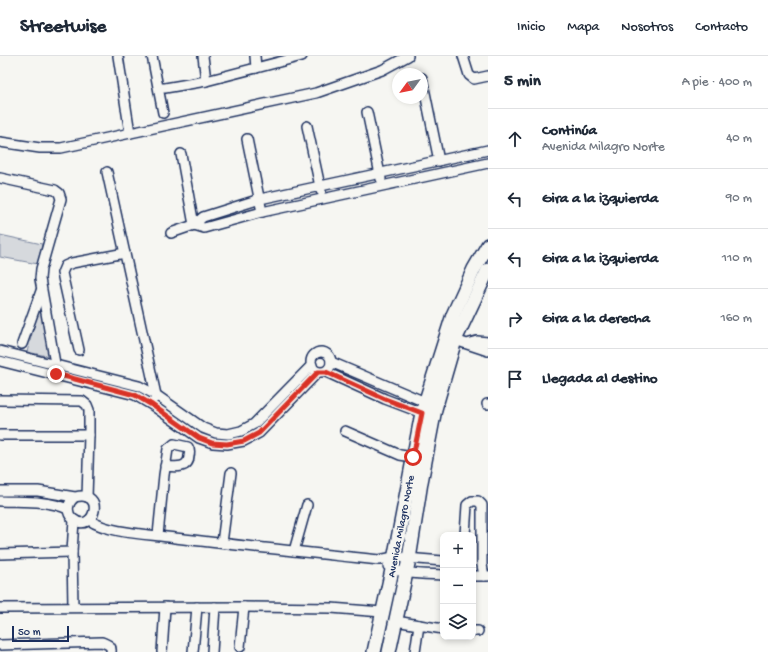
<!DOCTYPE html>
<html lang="es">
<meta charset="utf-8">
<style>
body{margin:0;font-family:"Gochi Hand",sans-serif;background:#f6f6f7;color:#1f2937}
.controls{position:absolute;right:12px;bottom:12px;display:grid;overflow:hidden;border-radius:8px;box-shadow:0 2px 6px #0003}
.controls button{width:36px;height:36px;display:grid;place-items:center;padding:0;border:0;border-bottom:1px solid #e0e1e3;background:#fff;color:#1f2937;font:20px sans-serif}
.compass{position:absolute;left:392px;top:12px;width:36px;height:36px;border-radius:50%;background:#fff;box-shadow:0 2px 6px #0003;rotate:237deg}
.scale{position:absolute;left:12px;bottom:10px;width:57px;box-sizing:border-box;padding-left:4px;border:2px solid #1b2f5e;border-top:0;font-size:11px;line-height:14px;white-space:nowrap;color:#1b2f5e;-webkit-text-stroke:3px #f6f6f2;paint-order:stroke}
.stop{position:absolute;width:12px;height:12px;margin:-9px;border:3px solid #d93025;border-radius:50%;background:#fff}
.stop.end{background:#d93025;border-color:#fff;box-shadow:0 1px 4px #0008}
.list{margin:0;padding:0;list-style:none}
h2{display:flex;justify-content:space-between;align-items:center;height:52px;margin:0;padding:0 16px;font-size:17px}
h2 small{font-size:13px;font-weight:400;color:#747a83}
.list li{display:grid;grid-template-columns:26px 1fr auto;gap:12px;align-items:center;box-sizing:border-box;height:60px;padding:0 16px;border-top:1px solid #e0e1e3}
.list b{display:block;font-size:15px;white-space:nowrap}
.list p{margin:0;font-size:13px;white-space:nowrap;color:#747a83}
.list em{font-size:13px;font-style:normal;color:#747a83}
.icon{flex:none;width:22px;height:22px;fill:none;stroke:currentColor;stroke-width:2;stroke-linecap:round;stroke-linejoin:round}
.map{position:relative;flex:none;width:488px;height:596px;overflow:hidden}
header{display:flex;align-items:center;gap:24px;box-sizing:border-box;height:56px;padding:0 20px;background:#fff;border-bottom:1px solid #e0e1e3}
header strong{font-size:19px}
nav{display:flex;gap:22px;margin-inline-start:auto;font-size:14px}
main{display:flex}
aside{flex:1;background:#fff}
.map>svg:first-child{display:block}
.green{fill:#d6d9dd;stroke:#78849e}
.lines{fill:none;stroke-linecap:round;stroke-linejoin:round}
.street-casing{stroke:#1b2f5e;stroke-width:12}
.secondary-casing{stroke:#1b2f5e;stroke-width:16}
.street{stroke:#f6f6f2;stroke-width:9}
.secondary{stroke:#f6f6f2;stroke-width:13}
.route{stroke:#d93025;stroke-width:5}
.labels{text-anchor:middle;stroke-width:3.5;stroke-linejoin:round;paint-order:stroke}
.street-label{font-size:11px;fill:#1b2f5e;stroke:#f6f6f2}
</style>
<header>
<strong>Streetwise</strong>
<nav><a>Inicio</a><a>Mapa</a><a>Nosotros</a><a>Contacto</a></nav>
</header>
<main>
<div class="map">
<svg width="488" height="596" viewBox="0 0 488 596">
<rect width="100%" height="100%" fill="#f6f6f2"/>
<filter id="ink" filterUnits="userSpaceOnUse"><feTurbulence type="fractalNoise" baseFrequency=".025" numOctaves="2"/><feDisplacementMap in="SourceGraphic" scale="8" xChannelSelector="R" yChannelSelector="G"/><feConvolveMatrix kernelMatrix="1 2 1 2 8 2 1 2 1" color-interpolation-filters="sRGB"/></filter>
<g filter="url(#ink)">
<!-- green -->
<g class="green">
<path d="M0 179 42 188 38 208 0 201Z"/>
<path d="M40 248 52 301 27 296Z"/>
</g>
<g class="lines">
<defs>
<g id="street">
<path d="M118 0 130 77"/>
<path d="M152 0 163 57"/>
<path d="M203 0 206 25"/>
<path d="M255 0 256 12"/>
<path d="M463 0 469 19 474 23 488 20"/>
<path d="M422 22 439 105"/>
<path d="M159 32H165L206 25 302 0"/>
<path d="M367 56 381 123"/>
<path d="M307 70 321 135"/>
<path d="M247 83 262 156"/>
<path d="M0 86 40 92H61L98 84 316 37 382 14 408 0"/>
<path d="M181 98 194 169"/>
<path d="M107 116 156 339 155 342"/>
<path d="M0 122 55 134 59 137 61 143 41 213 40 223 56 313"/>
<path d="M194 169 204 172 262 156 488 107"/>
<path d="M171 177 194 169 203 161 260 143 488 94"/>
<path d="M455 284 488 295"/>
<path d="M470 287 477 285 488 286"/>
<path d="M22 288 41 235"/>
<path d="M79 294 62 217 65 210 72 207 125 197"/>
<path d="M0 295 139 330 156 339 203 372 216 377 228 378 241 375 254 368 312 309"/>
<circle cx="321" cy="306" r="10"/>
<path d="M0 305 135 339 152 349 199 382 213 387 227 388 244 385 259 377 318 316"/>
<path d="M331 306 425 346"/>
<path d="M326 316 385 343 422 357"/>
<path d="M0 344 82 345 87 349 89 354V379L87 441"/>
<path d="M487 348H488"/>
<path d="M345 375 400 399 413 401"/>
<path d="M0 379H89"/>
<path d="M0 435H38L75 441C107 433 94 480 73 463 65 456 68 446 75 441"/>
<path d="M0 445C23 446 47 444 68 453"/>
<path d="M89 464C110 478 150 478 175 482 243 490 311 497 379 504L394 501 443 505"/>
<path d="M158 479 164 419 168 393 174 388 188 391C190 394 190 396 189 400 189 413 175 411 165 410"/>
<path d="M465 479 467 449 472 445H478L482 449V509L484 520"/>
<path d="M222 487 231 417"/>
<path d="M294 495 307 449"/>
<path d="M0 498 72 496"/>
<path d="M388 510C400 519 428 518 443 519"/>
<path d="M473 520H488"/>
<path d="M73 551 72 496 74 464"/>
<path d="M0 552 244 551 331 552 382 556"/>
<path d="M396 565 419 569"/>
<path d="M473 575H478"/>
<path d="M0 589 102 586C108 589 112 589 111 596"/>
<path d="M240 591 244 551"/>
<path d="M162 596 165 551"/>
<path d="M193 596 197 551"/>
<path d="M212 596 215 551"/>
<path d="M415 596 419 569 443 573"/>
</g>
<g id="secondary">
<path d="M374 596 392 514 422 357 453 259 474 213 488 189"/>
<path d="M389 596 409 503 421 426 435 353 455 284 488 214"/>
</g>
</defs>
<!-- street casing -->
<use href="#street" class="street-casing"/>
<!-- secondary casing -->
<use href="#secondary" class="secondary-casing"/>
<!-- street -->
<use href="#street" class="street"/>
<!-- secondary -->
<use href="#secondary" class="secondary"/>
</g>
</g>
<g class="lines" filter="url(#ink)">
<!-- route -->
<path class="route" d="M56 318 135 339 152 349 199 382 212 387 227 388 244 385 259 377 318 316H326L385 343 422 357 413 401"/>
</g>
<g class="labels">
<!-- street labels -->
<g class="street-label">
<text transform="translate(400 470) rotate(-79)" y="4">Avenida Milagro Norte</text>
</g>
</g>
</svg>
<div class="controls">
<button>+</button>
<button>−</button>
<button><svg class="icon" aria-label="layers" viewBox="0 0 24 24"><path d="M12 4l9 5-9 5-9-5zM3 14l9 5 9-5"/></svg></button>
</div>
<svg class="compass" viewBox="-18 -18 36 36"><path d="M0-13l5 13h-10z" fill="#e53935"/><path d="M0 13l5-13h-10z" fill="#747a83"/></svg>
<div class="scale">50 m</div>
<div class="stop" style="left:413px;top:401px"></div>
<div class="stop end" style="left:56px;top:318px"></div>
</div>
<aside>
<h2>5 min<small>A pie · 400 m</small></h2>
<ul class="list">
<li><svg class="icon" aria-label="ahead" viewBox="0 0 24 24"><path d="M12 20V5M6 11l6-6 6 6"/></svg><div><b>Continúa</b><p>Avenida Milagro Norte</p></div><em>40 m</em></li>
<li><svg class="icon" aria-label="left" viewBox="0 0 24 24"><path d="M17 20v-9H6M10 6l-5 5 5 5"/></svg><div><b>Gira a la izquierda</b></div><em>90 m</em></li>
<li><svg class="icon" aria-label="left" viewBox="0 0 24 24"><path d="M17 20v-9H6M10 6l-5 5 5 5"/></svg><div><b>Gira a la izquierda</b></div><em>110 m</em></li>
<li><svg class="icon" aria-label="right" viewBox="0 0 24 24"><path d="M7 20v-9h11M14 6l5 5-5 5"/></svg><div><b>Gira a la derecha</b></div><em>160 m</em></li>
<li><svg class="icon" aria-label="arrive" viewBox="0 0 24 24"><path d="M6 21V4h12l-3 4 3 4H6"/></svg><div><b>Llegada al destino</b></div></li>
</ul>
</aside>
</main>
